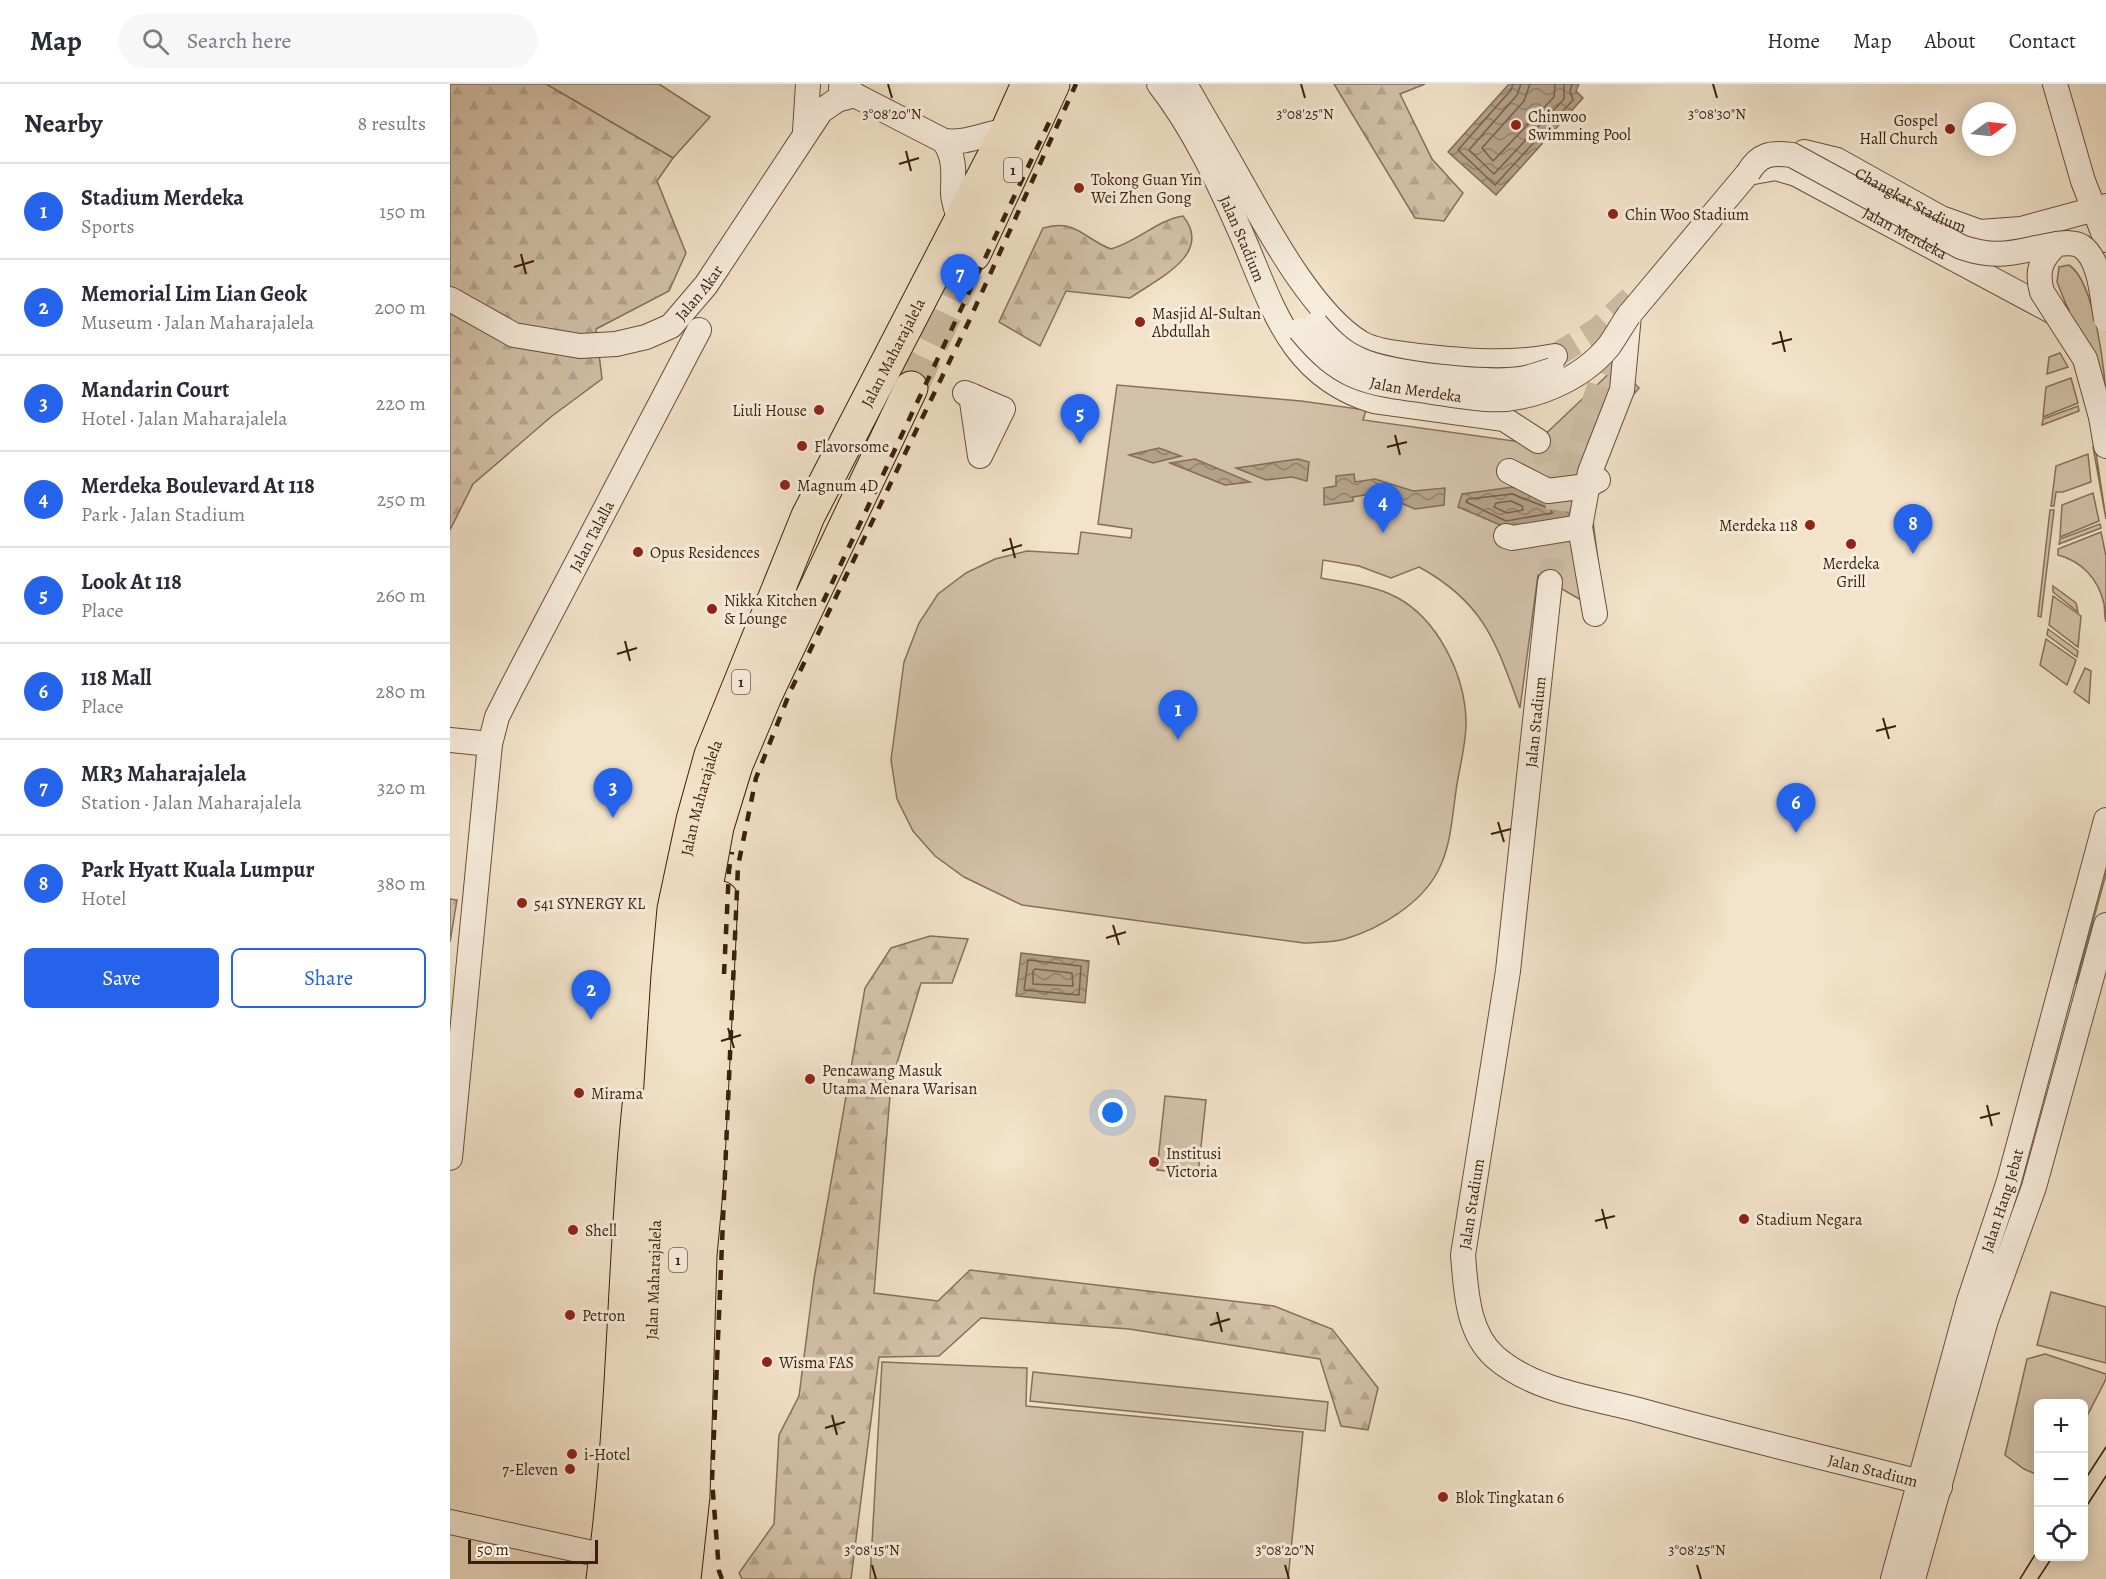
<!DOCTYPE html>
<meta charset="utf-8">
<style>
body{margin:0;font-family:Alegreya,serif;background:#f7f7f7;color:#2b2b33}
.controls{position:absolute;right:18px;bottom:18px;display:grid;overflow:hidden;border-radius:9px;box-shadow:0 3px 15px #0003}
.controls button{width:54px;height:54px;display:grid;place-items:center;padding:0;border:0;border-bottom:2px solid #e1e1e2;background:#fff;color:#2b2b33;font:30px sans-serif}
.compass{position:absolute;left:1512px;top:18px;width:54px;height:54px;border-radius:50%;background:#fff;box-shadow:0 3px 15px #0003;rotate:75deg}
.scale{position:absolute;left:18px;bottom:15px;width:130px;box-sizing:border-box;padding-left:6px;border:3px solid #3b1f0c;border-top:0;font-size:16px;line-height:21px;white-space:nowrap;color:#3b1f0c;-webkit-text-stroke:4px #f7eddd;paint-order:stroke}
.you{position:absolute;left:663px;top:1029px;width:21px;height:21px;margin:-15px;border:4px solid #fff;border-radius:50%;background:#1a73e8;box-shadow:0 0 0 9px #1a73e833}
.badge{display:grid;place-items:center;width:39px;height:39px;border-radius:50%;background:#2563eb;color:#fff;font-size:20px;font-weight:700}
.pin{position:absolute;translate:-50% -50px;filter:drop-shadow(0 2px 3px #0008)}
.pin::after{content:'';position:absolute;top:32px;width:21px;height:18px;background:inherit;clip-path:polygon(0 0,100% 0,50% 100%)}
.list{margin:0;padding:0;list-style:none}
h2{display:flex;justify-content:space-between;align-items:center;height:78px;margin:0;padding:0 24px;font-size:26px}
h2 small{font-size:20px;font-weight:400;color:#7c7c81}
.list li{display:grid;grid-template-columns:39px 1fr auto;gap:18px;align-items:center;box-sizing:border-box;height:96px;padding:0 24px;border-top:2px solid #e1e1e2}
.list b{display:block;font-size:22px;white-space:nowrap}
.list p{margin:0;font-size:20px;white-space:nowrap;color:#7c7c81}
.list em{font-size:20px;font-style:normal;color:#7c7c81}
.actions{display:flex;gap:12px;padding:18px 24px}
.actions a{flex:1;padding:14px 0;border:2px solid #2563eb;border-radius:9px;text-align:center;font-size:21px;color:#2563eb}
.actions .main{background:#2563eb;color:#fff}
.icon{flex:none;width:33px;height:33px;fill:none;stroke:currentColor;stroke-width:2;stroke-linecap:round;stroke-linejoin:round}
.map{position:relative;flex:none;width:1656px;height:1495px;overflow:hidden}
header{display:flex;align-items:center;gap:36px;box-sizing:border-box;height:84px;padding:0 30px;background:#fff;border-bottom:2px solid #e1e1e2}
header strong{font-size:28px}
nav{display:flex;gap:33px;margin-inline-start:auto;font-size:21px}
.search{width:420px;height:54px;background:#f7f7f7;display:flex;align-items:center;gap:15px;box-sizing:border-box;padding:0 21px;border-radius:33px;color:#7c7c81;font-size:22px}
main{display:flex}
aside{flex:1;background:#fff}
.map>svg:first-child{display:block}
.green{fill:#d3c2aa;stroke:#87705b;stroke-width:1.5}
.forest{fill:url(#forest-firs);stroke:#87705b;stroke-width:1.5}
.water{fill:url(#water-waves);stroke:#846c57;stroke-width:1.5}
.lines{fill:none;stroke-linecap:round;stroke-linejoin:round}
.shore{stroke:#78604a;stroke-width:1.5}
.minor-tunnel{stroke:#cdbca4;stroke-width:24;stroke-dasharray:24 12;stroke-linecap:butt}
.highway-tunnel{stroke:#cdbca4;stroke-width:33;stroke-dasharray:33 16;stroke-linecap:butt}
.minor-casing{stroke:#69503c;stroke-width:26}
.highway-casing{stroke:#3b1f0c;stroke-width:35}
.minor{stroke:#f7eddd;stroke-width:24}
.highway{stroke:#f2e3ca;stroke-width:33}
.tram{stroke:#3b1f0c;stroke-width:1.5}
.rail{stroke:#3b1f0c;stroke-width:4.5;stroke-dasharray:10 10;stroke-linecap:butt}
.minor-bridge-casing{stroke:#69503c;stroke-width:26;stroke-linecap:butt}
.minor-bridge{stroke:#f7eddd;stroke-width:24}
.ticks{fill:none;stroke:#3b1f0c;stroke-width:2}
.poi-dot{fill:#8f2418;stroke:#f7eddd;stroke-width:2}
.labels{text-anchor:middle;stroke-width:6;stroke-linejoin:round;paint-order:stroke}
.shield{fill:#f7eddd;stroke:#735d4b;stroke-width:1.5}
.shield-label{font-size:15px;font-weight:bold;fill:#3b1f0c}
.poi-label{font-size:16px;fill:#3b1f0c;stroke:#f7eddd;text-anchor:start}
.street-label{font-size:16px;fill:#3b1f0c;stroke:#f7eddd}
.ticks-label{font-size:15px;text-anchor:middle;fill:#3b1f0c;stroke:#f7eddd;stroke-width:6;stroke-linejoin:round;paint-order:stroke}
</style>
<header>
<strong>Map</strong>
<div class="search"><svg class="icon" aria-label="search" viewBox="0 0 24 24"><circle cx="10" cy="10" r="6"/><path d="M15 15l6 6"/></svg>Search here</div>
<nav><a>Home</a><a>Map</a><a>About</a><a>Contact</a></nav>
</header>
<main>
<aside>
<h2>Nearby<small>8 results</small></h2>
<ul class="list">
<li><span class="badge">1</span><div><b>Stadium Merdeka</b><p>Sports</p></div><em>150 m</em></li>
<li><span class="badge">2</span><div><b>Memorial Lim Lian Geok</b><p>Museum · Jalan Maharajalela</p></div><em>200 m</em></li>
<li><span class="badge">3</span><div><b>Mandarin Court</b><p>Hotel · Jalan Maharajalela</p></div><em>220 m</em></li>
<li><span class="badge">4</span><div><b>Merdeka Boulevard At 118</b><p>Park · Jalan Stadium</p></div><em>250 m</em></li>
<li><span class="badge">5</span><div><b>Look At 118</b><p>Place</p></div><em>260 m</em></li>
<li><span class="badge">6</span><div><b>118 Mall</b><p>Place</p></div><em>280 m</em></li>
<li><span class="badge">7</span><div><b>MR3 Maharajalela</b><p>Station · Jalan Maharajalela</p></div><em>320 m</em></li>
<li><span class="badge">8</span><div><b>Park Hyatt Kuala Lumpur</b><p>Hotel</p></div><em>380 m</em></li>
</ul>
<div class="actions"><a class="main">Save</a><a>Share</a></div>
</aside>
<div class="map">
<svg width="1656" height="1495" viewBox="0 0 1656 1495">
<defs>
<pattern id="forest-firs" width="22" height="20" patternUnits="userSpaceOnUse" patternTransform="scale(1.5)"><rect width="22" height="20" fill="#d3c2aa"/><path d="M5 1l3.5 6h-7zM16 11l3.5 6h-7z" fill="#b6a691"/></pattern>
<pattern id="water-waves" width="16" height="10" patternUnits="userSpaceOnUse" patternTransform="scale(1.5)"><rect width="16" height="10" fill="#b4a089"/><path d="M0 5q4-4 8 0t8 0" fill="none" stroke="#94826e"/></pattern>
</defs>
<rect width="100%" height="100%" fill="#f2e3ca"/>
<filter id="stains"><feTurbulence type="fractalNoise" baseFrequency=".00333" numOctaves="4"/><feColorMatrix values="0 0 0 0 .2 0 0 0 0 .09 0 0 0 0 .02 0 0 0 .5 -.17"/></filter>
<radialGradient id="worn" r=".72"><stop offset=".6" stop-color="#630" stop-opacity="0"/><stop offset="1" stop-color="#630" stop-opacity=".3"/></radialGradient>
<!-- green -->
<g class="green">
<path d="M96 0H209L260 33 223 74Z"/>
<path d="M1619 181C1645 198 1656 290 1656 320L1607 198 1609 183Z"/>
<path d="M1610 269 1618 283 1597 290 1599 273Z"/>
<path d="M1167 282 1189 304 1172 324 1146 398 1143 437 1154 526 1134 535 1131 516 1088 491 1070 624C1046 559 1035 519 969 483L941 494 909 482 873 476 871 494C896 499 924 501 946 513 988 535 1014 590 1016 635 1017 658 1009 684 1006 707 1002 734 1001 762 988 787 971 820 929 845 895 855 882 859 867 858 854 859L572 821 514 793 485 772 463 747 447 715 441 676 454 578 469 539 488 510 516 489 545 475 577 467 628 470 631 448 681 454 682 445 648 440 667 301 851 317 916 326 913 336 1085 360Z"/>
<path d="M1621 294 1628 319 1593 333 1596 303Z"/>
<path d="M1628 322 1629 327 1592 341 1593 335Z"/>
<path d="M1645 362 1656 435 1643 363Z"/>
<path d="M1638 370 1641 398 1613 408H1606L1604 422H1601L1606 382Z"/>
<path d="M1643 409 1649 437 1610 453 1612 421Z"/>
<path d="M1600 426H1604L1591 533 1588 532Z"/>
<path d="M1650 440 1651 444 1609 460 1610 455Z"/>
<path d="M1651 448 1656 472V538C1654 533 1655 526 1654 520 1649 496 1632 477 1608 471V465Z"/>
<path d="M1603 502 1626 519 1628 528 1603 508Z"/>
<path d="M1603 512 1631 532 1628 563 1599 541Z"/>
<path d="M1598 545 1628 567 1627 573 1597 551Z"/>
<path d="M1596 555 1626 576 1617 601 1590 581Z"/>
<path d="M1635 584 1641 587 1639 619 1624 608Z"/>
<path d="M1656 763V790L1626 899 1620 897Z"/>
<path d="M715 1012 756 1016 748 1090 707 1086Z"/>
<path d="M1601 1208 1656 1223V1279L1587 1261Z"/>
<path d="M1595 1270 1656 1290V1295L1634 1338V1320H1588V1391L1574 1385 1555 1371 1577 1275Z"/>
<path d="M432 1278 577 1284 576 1322 853 1348 838 1495H420Z"/>
<path d="M583 1288 878 1318 875 1347 580 1317Z"/>
</g>
<!-- forest -->
<g class="forest">
<path d="M0 0H96L223 74 207 97 236 169 219 207 146 245 152 295 102 332 23 400 0 446Z"/>
<path d="M884 0H975L950 10 982 75 1013 109 994 137 965 134Z"/>
<path d="M733 132C764 170 707 195 680 214L616 207 590 262 549 238 593 144C625 134 634 155 661 165 687 158 707 136 733 132Z"/>
<path d="M0 815 7 816 0 858Z"/>
<path d="M480 852 518 855 502 899H471L441 999 424 1209 488 1217 520 1186 824 1222 882 1245 928 1304 918 1346 891 1342 870 1275 679 1245 531 1234 489 1272 429 1273 401 1495H292L289 1489 324 1440 329 1351 349 1312 364 1195 415 904 441 864Z"/>
</g>
<!-- water -->
<g class="water">
<path d="M1059 0H1129L1126 7 1133 14 1046 111 998 68Z"/>
<path d="M709 364 731 372 703 379 679 371Z"/>
<path d="M745 375 800 398 775 401 720 379Z"/>
<path d="M848 375 859 378 857 397 842 393 816 396 786 384Z"/>
<path d="M904 390 905 398 925 395 963 407 995 404 994 421 965 425 927 409 903 413V417L874 421V404L886 402V392Z"/>
<path d="M1063 403 1122 427 1121 434 1055 443 1008 423 1012 410Z"/>
<path d="M571 869 639 877 635 919 566 912Z"/>
</g>
<g class="lines">
<!-- shore -->
<g class="shore">
<path d="M1063 0 1061 6 1008 66 1045 101 1123 16 1120 7 1122 0"/>
<path d="M1071 0 1067 11 1019 66 1044 90 1114 15V0"/>
<path d="M1080 0 1074 17 1032 64 1043 77 1104 13 1105 0"/>
<path d="M1062 410 1101 425 1102 429 1056 437 1016 418 1018 415Z"/>
<path d="M1061 417 1072 422 1073 426 1057 429 1044 423 1046 419Z"/>
<path d="M578 876 631 882 629 911 574 906Z"/>
<path d="M585 885 622 889 623 902 583 900V887Z"/>
</g>
<!-- minor-tunnel -->
<g class="minor-tunnel">
<path d="M1105 272 1148 245 1187 208"/>
<path d="M1088 357 1099 376 1108 420"/>
<path d="M1100 498 1108 422 1168 247"/>
</g>
<!-- highway-tunnel -->
<path class="highway-tunnel" d="M461 304 524 170"/>
<defs>
<g id="minor">
<path id="s1" d="M709 0C744 45 768 97 791 149 822 220 839 292 924 317L1054 335 1088 357"/>
<path d="M735 0C751 29 769 58 785 87 814 138 861 229 911 259 927 268 950 269 968 272 1015 277 1058 281 1105 272"/>
<path d="M1605 0 1633 97 1656 156"/>
<path d="M391 4 494 57C516 60 535 49 557 47"/>
<path d="M355 47 358 0"/>
<path d="M494 57C506 75 503 90 503 109 503 118 508 129 510 138"/>
<path id="s2" d="M1354 68 1387 76 1491 134 1530 148 1571 145 1656 122"/>
<path id="s3" d="M0 215 64 251 130 262 166 260 196 253 221 242 256 201 371 27 387 16 405 11"/>
<path d="M515 309C528 314 540 320 553 325L530 372 521 311"/>
<path d="M1651 333 1656 362"/>
<path d="M1059 387 1098 407 1137 402 1148 396"/>
<path d="M1056 452 1062 454 1130 443"/>
<path id="s4" d="M1100 498 1058 887 1013 1171C1016 1206 1017 1248 1045 1273 1084 1307 1140 1313 1189 1326 1289 1354 1390 1377 1490 1403"/>
<path id="s5" d="M1145 530 1130 443 1140 388 1172 306 1179 231 1298 89 1326 84 1346 90 1607 230"/>
<path d="M0 656 40 660 0 1074"/>
<path id="s6" d="M40 660 47 633 62 603 249 246"/>
<path d="M0 1438 156 1472"/>
<path id="s7" d="M1443 1495 1519 1217 1559 1097 1656 736"/>
<path d="M1463 1495 1536 1236 1584 1103 1656 841"/>
</g>
<g id="highway">
<path d="M524 170 603 0"/>
<path d="M153 1495C175 1338 173 1180 189 1022"/>
<path id="s8" d="M184 1495 197 1378 208 1047 218 891 224 825 243 736 261 671 358 432 557 47 578 0"/>
<path d="M211 1495 221 1366 234 994 246 858 267 743 286 681 315 612 461 304"/>
<path d="M234 1495 243 1412 250 1171 257 1096 271 814"/>
</g>
</defs>
<!-- minor casing -->
<use href="#minor" class="minor-casing"/>
<!-- highway casing -->
<use href="#highway" class="highway-casing"/>
<!-- minor -->
<use href="#minor" class="minor"/>
<!-- highway -->
<use href="#highway" class="highway"/>
<!-- tram -->
<g class="tram">
<path d="M1634 1397 1656 1363"/>
<path d="M1634 1426 1656 1392"/>
<path d="M1570 1495 1588 1466"/>
<path d="M1588 1495 1603 1472"/>
</g>
<!-- rail -->
<g class="rail">
<path d="M373 518 603 30"/>
<path d="M274 890 279 786 282 768"/>
<path d="M272 1495 269 1487 262 1396 288 782 306 694 340 608 519 237 626 0"/>
</g>
<defs>
<g id="minor-bridge">
<path d="M1298 89C1309 70 1321 68 1342 71L1511 163C1551 177 1568 166 1607 160"/>
<path d="M866 240C878 254 890 267 908 275 938 290 1042 301 1076 294 1084 292 1093 289 1102 286"/>
<path id="s9" d="M850 246C891 296 916 299 977 307 997 310 1017 314 1036 315 1080 318 1131 296 1159 262 1166 252 1172 241 1179 231"/>
<path d="M1651 333 1635 275 1592 208C1586 187 1591 174 1607 160 1615 159 1624 158 1631 162 1651 175 1652 214 1656 235"/>
</g>
</defs>
<!-- minor-bridge casing -->
<use href="#minor-bridge" class="minor-bridge-casing"/>
<!-- minor-bridge -->
<use href="#minor-bridge" class="minor-bridge"/>
</g>
<!-- ticks -->
<path class="ticks" d="M438 0 442 14M851 0 855 14M1263 0 1267 14M456 67 461 87M449 80 469 74M71 170 76 190M64 183 84 177M1330 247 1335 268M1322 260 1342 255M945 351 950 371M937 363 957 358M560 454 565 474M552 467 572 461M175 557 180 577M167 570 187 564M1433 634 1439 655M1426 647 1446 642M1048 738 1054 758M1041 750 1061 745M663 841 669 861M656 854 676 848M278 944 284 964M271 957 291 951M1537 1021 1542 1042M1530 1034 1550 1029M1152 1125 1157 1145M1145 1137 1165 1132M767 1228 772 1248M760 1241 780 1235M382 1331 387 1351M375 1344 395 1338M422 1481 426 1495M835 1481 839 1495M1247 1481 1251 1495"/>
<!-- markers -->
<g class="poi-dot">
<circle cx="1066" cy="41" r="6"/>
<circle cx="1500" cy="45" r="6"/>
<circle cx="629" cy="104" r="6"/>
<circle cx="1163" cy="130" r="6"/>
<circle cx="690" cy="238" r="6"/>
<circle cx="369" cy="326" r="6"/>
<circle cx="352" cy="362" r="6"/>
<circle cx="335" cy="401" r="6"/>
<circle cx="1360" cy="441" r="6"/>
<circle cx="1401" cy="460" r="6"/>
<circle cx="188" cy="468" r="6"/>
<circle cx="262" cy="525" r="6"/>
<circle cx="72" cy="819" r="6"/>
<circle cx="360" cy="995" r="6"/>
<circle cx="129" cy="1009" r="6"/>
<circle cx="704" cy="1078" r="6"/>
<circle cx="1294" cy="1135" r="6"/>
<circle cx="123" cy="1146" r="6"/>
<circle cx="120" cy="1231" r="6"/>
<circle cx="317" cy="1278" r="6"/>
<circle cx="122" cy="1370" r="6"/>
<circle cx="120" cy="1385" r="6"/>
<circle cx="993" cy="1413" r="6"/>
</g>
<g class="labels">
<!-- shield labels -->
<g class="shield">
<rect x="554" y="74" width="18" height="24" rx="4.5"/>
<rect x="282" y="586" width="18" height="24" rx="4.5"/>
<rect x="219" y="1164" width="18" height="24" rx="4.5"/>
</g>
<g class="shield-label">
<text x="563" y="91">1</text>
<text x="291" y="603">1</text>
<text x="228" y="1181">1</text>
</g>
<!-- poi labels -->
<g class="poi-label">
<text x="1078" y="38">Chinwoo<tspan x="1078" dy="18">Swimming Pool</tspan></text>
<text x="1488" y="42" text-anchor="end">Gospel<tspan x="1488" dy="18">Hall Church</tspan></text>
<text x="641" y="101">Tokong Guan Yin<tspan x="641" dy="18">Wei Zhen Gong</tspan></text>
<text x="1175" y="136">Chin Woo Stadium</text>
<text x="702" y="235">Masjid Al-Sultan<tspan x="702" dy="18">Abdullah</tspan></text>
<text x="357" y="332" text-anchor="end">Liuli House</text>
<text x="364" y="368">Flavorsome</text>
<text x="347" y="407">Magnum 4D</text>
<text x="1348" y="447" text-anchor="end">Merdeka 118</text>
<text x="200" y="474">Opus Residences</text>
<text x="1401" y="485" text-anchor="middle">Merdeka<tspan x="1401" dy="18">Grill</tspan></text>
<text x="274" y="522">Nikka Kitchen<tspan x="274" dy="18">&amp; Lounge</tspan></text>
<text x="84" y="825">541 SYNERGY KL</text>
<text x="372" y="992">Pencawang Masuk<tspan x="372" dy="18">Utama Menara Warisan</tspan></text>
<text x="141" y="1015">Mirama</text>
<text x="716" y="1075">Institusi<tspan x="716" dy="18">Victoria</tspan></text>
<text x="1306" y="1141">Stadium Negara</text>
<text x="135" y="1152">Shell</text>
<text x="132" y="1237">Petron</text>
<text x="329" y="1284">Wisma FAS</text>
<text x="134" y="1376">i-Hotel</text>
<text x="108" y="1391" text-anchor="end">7-Eleven</text>
<text x="1005" y="1419">Blok Tingkatan 6</text>
</g>
<!-- street labels -->
<g class="street-label">
<text dy="6" stroke="none"><textPath href="#s2" startOffset="118">Changkat Stadium</textPath></text>
<text dy="6" stroke="none"><textPath href="#s5" startOffset="666">Jalan Merdeka</textPath></text>
<text dy="6" stroke="none"><textPath href="#s1" startOffset="176">Jalan Stadium</textPath></text>
<text dy="6" stroke="none"><textPath href="#s3" startOffset="278">Jalan Akar</textPath></text>
<text dy="6" stroke="none"><textPath href="#s8" startOffset="1272">Jalan Maharajalela</textPath></text>
<text dy="6" stroke="none"><textPath href="#s9" startOffset="135">Jalan Merdeka</textPath></text>
<text dy="6" stroke="none"><textPath href="#s6" startOffset="232">Jalan Talalla</textPath></text>
<text transform="translate(1085 638) rotate(-84)" y="6">Jalan Stadium</text>
<text dy="6" stroke="none"><textPath href="#s8" startOffset="786">Jalan Maharajalela</textPath></text>
<text dy="6" stroke="none"><textPath href="#s7" startOffset="394">Jalan Hang Jebat</textPath></text>
<text transform="translate(1021 1120) rotate(-81)" y="6">Jalan Stadium</text>
<text dy="6" stroke="none"><textPath href="#s8" startOffset="300">Jalan Maharajalela</textPath></text>
<text dy="6" stroke="none"><textPath href="#s4" startOffset="1185">Jalan Stadium</textPath></text>
</g>
</g>
<g class="ticks-label">
<text x="1267" y="35">3°08'30"N</text>
<text x="442" y="35">3°08'20"N</text>
<text x="855" y="35">3°08'25"N</text>
<text x="422" y="1471">3°08'15"N</text>
<text x="835" y="1471">3°08'20"N</text>
<text x="1247" y="1471">3°08'25"N</text>
</g>
<rect width="100%" height="100%" filter="url(#stains)"/>
<rect width="100%" height="100%" fill="url(#worn)"/>
</svg>
<div class="controls">
<button>+</button>
<button>−</button>
<button><svg class="icon" aria-label="locate" viewBox="0 0 24 24"><circle cx="12" cy="12" r="6"/><path d="M12 2v4M12 18v4M2 12h4M18 12h4"/></svg></button>
</div>
<svg class="compass" viewBox="-18 -18 36 36"><path d="M0-13l5 13h-10z" fill="#e53935"/><path d="M0 13l5-13h-10z" fill="#7c7c81"/></svg>
<div class="scale">50 m</div>
<div class="you"></div>
<div class="pin badge" style="left:728px;top:656px">1</div>
<div class="pin badge" style="left:141px;top:936px">2</div>
<div class="pin badge" style="left:163px;top:734px">3</div>
<div class="pin badge" style="left:933px;top:449px">4</div>
<div class="pin badge" style="left:630px;top:360px">5</div>
<div class="pin badge" style="left:1346px;top:749px">6</div>
<div class="pin badge" style="left:510px;top:220px">7</div>
<div class="pin badge" style="left:1463px;top:470px">8</div>
</div>
</main>
